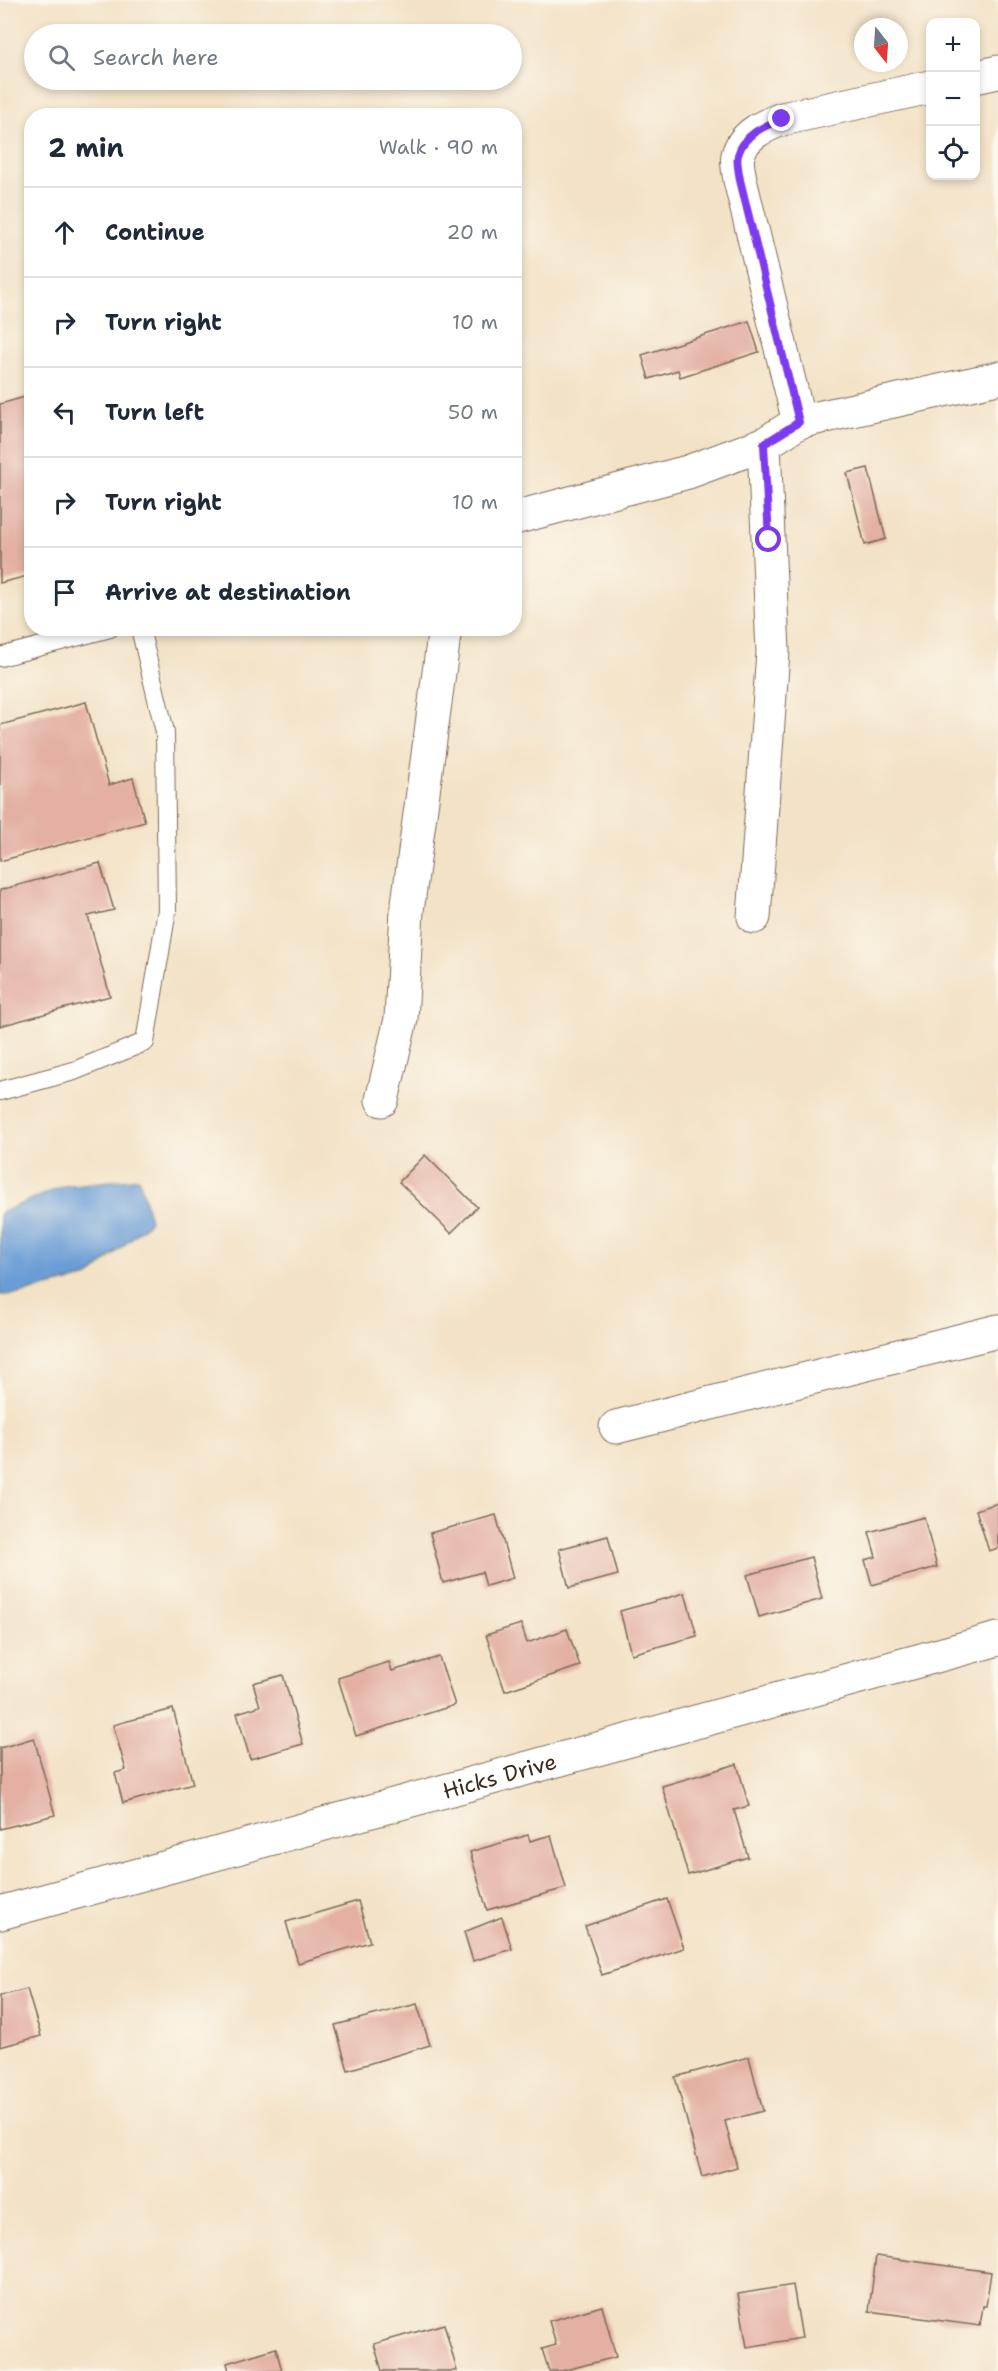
<!DOCTYPE html>
<meta charset="utf-8">
<style>
body{margin:0;font-family:"Shantell Sans",sans-serif;background:#f6f6f7;color:#1f2937}
.controls{position:absolute;right:18px;top:18px;display:grid;overflow:hidden;border-radius:12px;box-shadow:0 3px 9px #0003}
.controls button{width:54px;height:54px;display:grid;place-items:center;padding:0;border:0;border-bottom:2px solid #e0e1e3;background:#fff;color:#1f2937;font:30px sans-serif}
.compass{position:absolute;left:854px;top:18px;width:54px;height:54px;border-radius:50%;background:#fff;box-shadow:0 3px 9px #0003;rotate:163deg}
.stop{position:absolute;width:18px;height:18px;margin:-14px;border:4px solid #7c3aed;border-radius:50%;background:#fff}
.stop.end{background:#7c3aed;border-color:#fff;box-shadow:0 2px 6px #0008}
.list{margin:0;padding:0;list-style:none}
h2{display:flex;justify-content:space-between;align-items:center;height:78px;margin:0;padding:0 24px;font-size:26px}
h2 small{font-size:20px;font-weight:400;color:#747a83}
.list li{display:grid;grid-template-columns:39px 1fr auto;gap:18px;align-items:center;box-sizing:border-box;height:90px;padding:0 24px;border-top:2px solid #e0e1e3}
.list b{display:block;font-size:22px;white-space:nowrap}
.list em{font-size:20px;font-style:normal;color:#747a83}
.icon{flex:none;width:33px;height:33px;fill:none;stroke:currentColor;stroke-width:2;stroke-linecap:round;stroke-linejoin:round}
.map{position:relative;flex:none;width:998px;height:2371px;overflow:hidden}
.search{position:absolute;background:#fff;box-shadow:0 3px 9px #0003;left:24px;top:24px;width:498px;height:66px;display:flex;align-items:center;gap:15px;box-sizing:border-box;padding:0 21px;border-radius:33px;color:#747a83;font-size:22px}
.panel{position:absolute;background:#fff;box-shadow:0 3px 9px #0003;left:24px;top:108px;width:498px;height:528px;border-radius:24px}
.map>svg:first-child{display:block}
.water{fill:#6b9dd5;stroke:#53647a;stroke-width:1.5}
.building{fill:#e3b0a3}
.lines{fill:none;stroke-linecap:round;stroke-linejoin:round}
.lane-casing{stroke:#7b6a59;stroke-width:20}
.street-casing{stroke:#7b6a59;stroke-width:35}
.lane{stroke:#fff;stroke-width:18}
.street{stroke:#fff;stroke-width:33}
.route{stroke:#7c3aed;stroke-width:8}
.labels{text-anchor:middle;stroke-width:6;stroke-linejoin:round;paint-order:stroke}
.street-label{font-size:22px;fill:#3b2a1e;stroke:#fbf7ec}
</style>
<div class="map">
<svg width="998" height="2371" viewBox="0 0 998 2371">
<rect width="100%" height="100%" fill="#fbf7ec"/>
<filter id="ink" filterUnits="userSpaceOnUse"><feTurbulence type="fractalNoise" baseFrequency=".0167" numOctaves="2"/><feDisplacementMap in="SourceGraphic" scale="12" xChannelSelector="R" yChannelSelector="G"/><feConvolveMatrix kernelMatrix="1 2 1 2 8 2 1 2 1" color-interpolation-filters="sRGB"/></filter>
<filter id="wash" filterUnits="userSpaceOnUse"><feTurbulence type="fractalNoise" baseFrequency=".008" numOctaves="4" result="noise"/><feDisplacementMap in="SourceGraphic" scale="24" xChannelSelector="R" yChannelSelector="G"/><feGaussianBlur stdDeviation="1.35" result="paint"/><feColorMatrix in="noise" values="0 0 0 0 0 0 0 0 0 0 0 0 0 0 0 0 0 1.4 0 .05"/><feComposite in="paint" operator="in"/></filter>
<g filter="url(#wash)">
<rect width="100%" height="100%" fill="#f3e2c6"/>
<!-- water -->
<path class="water" d="M139 1178 150 1221 89 1277 18 1294 0 1295V1213L63 1186Z"/>
<g id="blocks">
<!-- building -->
<g class="building">
<path d="M749 321 759 352 680 377 678 370 649 379 642 355Z"/>
<path d="M32 395V575L0 583V404Z"/>
<path d="M868 468 886 539 865 545 847 473Z"/>
<path d="M86 702 109 785 133 778 145 822 0 861V725Z"/>
<path d="M100 863 114 910 88 916 110 996 0 1026V890Z"/>
<path d="M425 1155 477 1207 451 1233 399 1182Z"/>
<path d="M998 1503V1548L989 1551 976 1510Z"/>
<path d="M496 1515 513 1578 486 1586 482 1572 443 1583 430 1533Z"/>
<path d="M924 1517 937 1567 872 1585 865 1560 876 1557 869 1532Z"/>
<path d="M608 1536 618 1575 569 1588 559 1549Z"/>
<path d="M811 1557 822 1599 759 1617 747 1575Z"/>
<path d="M685 1593 697 1636 631 1654 620 1611Z"/>
<path d="M521 1624 527 1643 567 1629 580 1666 505 1691 486 1635Z"/>
<path d="M439 1657 455 1705 356 1736 338 1678 389 1662 392 1671Z"/>
<path d="M283 1675 303 1744 250 1759 237 1713 260 1706 253 1683Z"/>
<path d="M173 1709 193 1784 123 1803 115 1773 126 1770 113 1725Z"/>
<path d="M34 1738 55 1815 0 1829V1748Z"/>
<path d="M737 1764 749 1806 734 1810 748 1857 688 1875 662 1786Z"/>
<path d="M528 1835 530 1841 551 1835 566 1888 487 1910 470 1852Z"/>
<path d="M667 1899 684 1948 602 1975 585 1926Z"/>
<path d="M358 1901 370 1942 298 1963 286 1922Z"/>
<path d="M502 1917 512 1949 473 1961 464 1932Z"/>
<path d="M27 1989 41 2036 0 2047V1996Z"/>
<path d="M417 2004 430 2045 348 2070 335 2025Z"/>
<path d="M749 2057 763 2111 725 2121 737 2167 702 2177 675 2077Z"/>
<path d="M876 2256 991 2272 986 2306H983L980 2326 869 2311Z"/>
<path d="M793 2285 802 2338 747 2347 738 2294Z"/>
<path d="M602 2306 616 2357 562 2371H549L542 2349 556 2345 549 2321Z"/>
<path d="M444 2324 457 2371H382L374 2344Z"/>
<path d="M276 2348 282 2371H229L227 2363Z"/>
</g>
</g>
</g>
<g filter="url(#ink)">
<use href="#blocks" fill-opacity="0" stroke="#7b6a59" stroke-width="1.5"/>
<g class="lines">
<defs>
<g id="lane">
<path d="M0 657 110 628"/>
<path d="M0 1091 74 1071 145 1042 167 910 165 732 140 628"/>
</g>
<g id="street">
<path d="M976 77 998 72"/>
<path d="M799 422 740 180C739 172 736 162 738 155 744 134 764 126 782 119L930 87"/>
<path d="M514 518 688 472 764 444 799 422 998 378"/>
<path d="M754 917 773 652 764 444"/>
<path d="M382 1100 401 1019 407 911 445 628"/>
<path d="M616 1427 998 1331"/>
<path id="s1" d="M0 1913 998 1639"/>
</g>
</defs>
<!-- lane casing -->
<use href="#lane" class="lane-casing"/>
<!-- street casing -->
<use href="#street" class="street-casing"/>
<!-- lane -->
<use href="#lane" class="lane"/>
<!-- street -->
<use href="#street" class="street"/>
</g>
</g>
<g class="lines" filter="url(#ink)">
<!-- route -->
<path class="route" d="M769 540 764 444 799 422 740 180C739 172 736 162 738 155 744 134 764 126 782 119"/>
</g>
<g class="labels">
<!-- street labels -->
<g class="street-label">
<text dy="8" stroke="none"><textPath href="#s1" startOffset="518">Hicks Drive</textPath></text>
</g>
</g>
</svg>
<div class="controls">
<button>+</button>
<button>−</button>
<button><svg class="icon" aria-label="locate" viewBox="0 0 24 24"><circle cx="12" cy="12" r="6"/><path d="M12 2v4M12 18v4M2 12h4M18 12h4"/></svg></button>
</div>
<svg class="compass" viewBox="-18 -18 36 36"><path d="M0-13l5 13h-10z" fill="#e53935"/><path d="M0 13l5-13h-10z" fill="#747a83"/></svg>
<div class="stop" style="left:769px;top:540px"></div>
<div class="stop end" style="left:782px;top:119px"></div>
<div class="search"><svg class="icon" aria-label="search" viewBox="0 0 24 24"><circle cx="10" cy="10" r="6"/><path d="M15 15l6 6"/></svg>Search here</div>
<section class="panel">
<h2>2 min<small>Walk · 90 m</small></h2>
<ul class="list">
<li><svg class="icon" aria-label="ahead" viewBox="0 0 24 24"><path d="M12 20V5M6 11l6-6 6 6"/></svg><div><b>Continue</b></div><em>20 m</em></li>
<li><svg class="icon" aria-label="right" viewBox="0 0 24 24"><path d="M7 20v-9h11M14 6l5 5-5 5"/></svg><div><b>Turn right</b></div><em>10 m</em></li>
<li><svg class="icon" aria-label="left" viewBox="0 0 24 24"><path d="M17 20v-9H6M10 6l-5 5 5 5"/></svg><div><b>Turn left</b></div><em>50 m</em></li>
<li><svg class="icon" aria-label="right" viewBox="0 0 24 24"><path d="M7 20v-9h11M14 6l5 5-5 5"/></svg><div><b>Turn right</b></div><em>10 m</em></li>
<li><svg class="icon" aria-label="arrive" viewBox="0 0 24 24"><path d="M6 21V4h12l-3 4 3 4H6"/></svg><div><b>Arrive at destination</b></div></li>
</ul>
</section>
</div>
